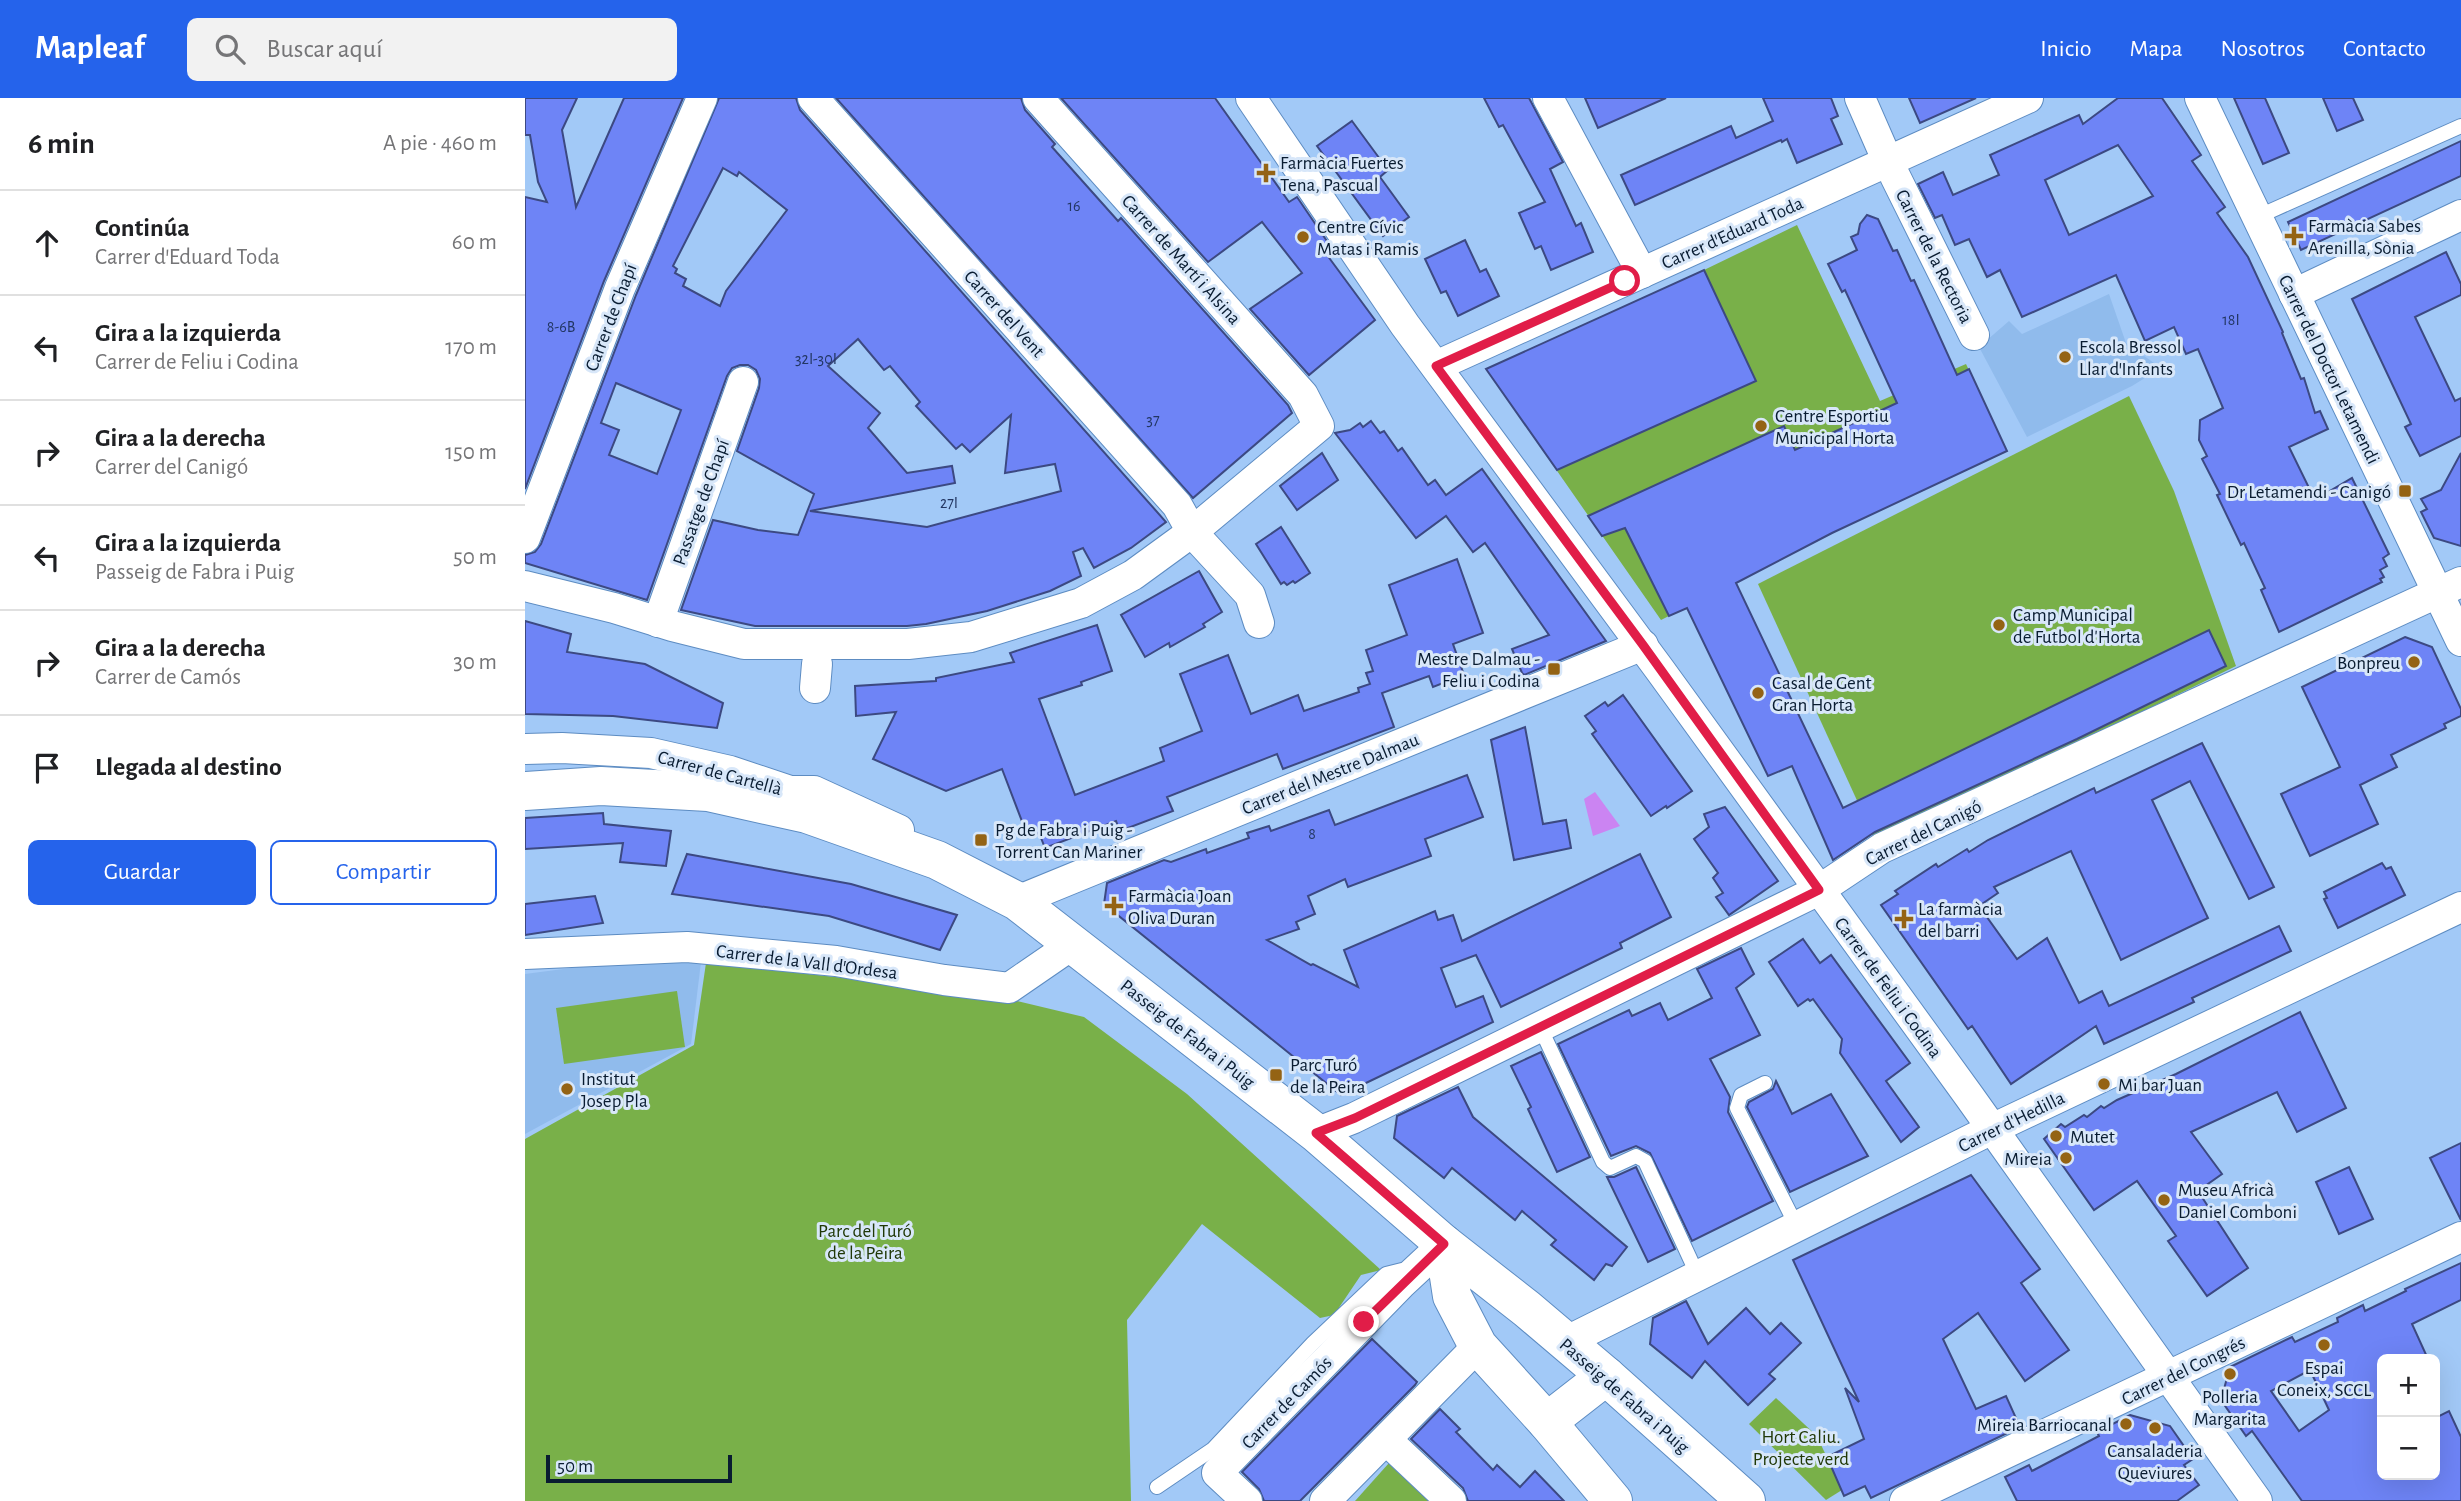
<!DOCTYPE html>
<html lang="es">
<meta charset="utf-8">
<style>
body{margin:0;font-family:"Alegreya Sans",sans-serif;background:#f2f2f2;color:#202124}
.controls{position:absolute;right:21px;bottom:21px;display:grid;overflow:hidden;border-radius:10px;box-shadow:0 7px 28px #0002}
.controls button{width:63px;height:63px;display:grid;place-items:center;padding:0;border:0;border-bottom:2px solid #e0e0e0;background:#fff;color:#202124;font:35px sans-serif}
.scale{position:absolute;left:21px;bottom:18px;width:186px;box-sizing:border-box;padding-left:7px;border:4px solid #091c31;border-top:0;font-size:19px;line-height:24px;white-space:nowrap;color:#091c31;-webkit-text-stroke:5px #d8e7f9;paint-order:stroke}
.stop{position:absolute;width:21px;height:21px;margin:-16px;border:5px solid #e11d48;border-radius:50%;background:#fff}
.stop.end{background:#e11d48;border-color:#fff;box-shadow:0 2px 7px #0008}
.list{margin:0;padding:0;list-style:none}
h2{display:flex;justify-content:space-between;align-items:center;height:91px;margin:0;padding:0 28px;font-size:30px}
h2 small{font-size:23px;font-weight:400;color:#757577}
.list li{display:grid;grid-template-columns:46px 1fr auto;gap:21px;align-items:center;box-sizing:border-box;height:105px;padding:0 28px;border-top:2px solid #e0e0e0}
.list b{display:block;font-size:26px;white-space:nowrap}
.list p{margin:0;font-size:23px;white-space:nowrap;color:#757577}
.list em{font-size:23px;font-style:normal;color:#757577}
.actions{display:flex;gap:14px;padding:21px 28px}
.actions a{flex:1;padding:16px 0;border:2px solid #2563eb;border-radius:10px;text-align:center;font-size:24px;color:#2563eb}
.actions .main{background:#2563eb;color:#fff}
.icon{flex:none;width:38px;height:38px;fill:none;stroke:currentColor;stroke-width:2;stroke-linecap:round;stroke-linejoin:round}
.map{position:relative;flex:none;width:1936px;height:1403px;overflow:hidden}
header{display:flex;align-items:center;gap:42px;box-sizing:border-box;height:98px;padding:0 35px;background:#2563eb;color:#fff}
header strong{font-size:33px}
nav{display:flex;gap:38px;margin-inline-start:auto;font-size:24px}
.search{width:490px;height:63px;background:#f2f2f2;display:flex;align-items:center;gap:18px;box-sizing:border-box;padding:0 24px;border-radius:10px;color:#757577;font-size:26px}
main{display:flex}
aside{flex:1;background:#fff}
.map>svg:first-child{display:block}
.built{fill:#90bbec}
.green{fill:#79b049}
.water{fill:#cb84f2}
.building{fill:#6e84f6;stroke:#3c4982;stroke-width:2;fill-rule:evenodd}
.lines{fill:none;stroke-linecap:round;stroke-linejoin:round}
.lane-casing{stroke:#5d8cc2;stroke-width:16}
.street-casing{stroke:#5d8cc2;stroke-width:32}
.secondary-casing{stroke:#5d8cc2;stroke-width:40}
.lane{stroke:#fff;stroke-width:14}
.street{stroke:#fff;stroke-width:30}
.secondary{stroke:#fff;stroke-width:38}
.route{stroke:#e11d48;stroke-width:9}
.poi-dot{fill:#946314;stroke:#d8e7f9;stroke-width:2.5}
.labels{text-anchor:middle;stroke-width:6;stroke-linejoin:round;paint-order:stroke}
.number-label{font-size:16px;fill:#223662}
.poi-label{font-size:19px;fill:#091c31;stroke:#d8e7f9;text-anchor:start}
.street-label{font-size:19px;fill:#091c31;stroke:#d8e7f9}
.park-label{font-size:19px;fill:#203806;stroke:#d8e7f9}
</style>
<header>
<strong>Mapleaf</strong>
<div class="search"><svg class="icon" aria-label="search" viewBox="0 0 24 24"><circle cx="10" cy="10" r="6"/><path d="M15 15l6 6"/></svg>Buscar aquí</div>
<nav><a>Inicio</a><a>Mapa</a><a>Nosotros</a><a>Contacto</a></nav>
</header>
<main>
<aside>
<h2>6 min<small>A pie · 460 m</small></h2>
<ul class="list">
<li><svg class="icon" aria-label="ahead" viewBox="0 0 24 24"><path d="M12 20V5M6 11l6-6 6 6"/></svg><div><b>Continúa</b><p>Carrer d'Eduard Toda</p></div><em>60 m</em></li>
<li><svg class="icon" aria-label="left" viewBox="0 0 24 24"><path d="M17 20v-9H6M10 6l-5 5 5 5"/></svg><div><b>Gira a la izquierda</b><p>Carrer de Feliu i Codina</p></div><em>170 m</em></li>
<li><svg class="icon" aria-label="right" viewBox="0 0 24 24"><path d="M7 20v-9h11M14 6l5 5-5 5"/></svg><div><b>Gira a la derecha</b><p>Carrer del Canigó</p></div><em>150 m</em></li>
<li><svg class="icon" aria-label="left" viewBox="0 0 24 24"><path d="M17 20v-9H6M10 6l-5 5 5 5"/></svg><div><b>Gira a la izquierda</b><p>Passeig de Fabra i Puig</p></div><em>50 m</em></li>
<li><svg class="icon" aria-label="right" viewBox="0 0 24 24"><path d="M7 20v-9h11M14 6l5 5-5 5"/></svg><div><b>Gira a la derecha</b><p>Carrer de Camós</p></div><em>30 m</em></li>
<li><svg class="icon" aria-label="arrive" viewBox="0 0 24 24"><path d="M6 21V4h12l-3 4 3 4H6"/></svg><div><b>Llegada al destino</b></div></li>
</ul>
<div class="actions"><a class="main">Guardar</a><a>Compartir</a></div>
</aside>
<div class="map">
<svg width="1936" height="1403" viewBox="0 0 1936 1403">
<rect width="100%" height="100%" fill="#a2c9f7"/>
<!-- built -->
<g class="built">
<path d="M1584 196 1601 245 1636 270 1607 288 1502 339 1454 249 1484 223 1497 236Z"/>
<path d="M123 860 176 864 166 946 0 1036V876Z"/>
</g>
<!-- green -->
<g class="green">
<path d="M1272 127 1355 303 1441 266 1482 353 1326 426 1136 522 961 271 1179 172Z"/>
<path d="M1604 298 1649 393 1711 568 1351 744 1233 486Z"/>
<path d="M181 865 458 895 559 919 662 996 856 1172 836 1177 809 1217 795 1220 677 1126 602 1222 606 1403H0V1041L169 947Z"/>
<path d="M152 893 160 949 39 966 31 910Z"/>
<path d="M1251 1300 1292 1338 1317 1392 1301 1402 1224 1326Z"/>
<path d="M881 1346 938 1403H830Z"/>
</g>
<!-- water -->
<path class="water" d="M1070 694 1095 728 1068 738 1059 701Z"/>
<!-- building -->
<g class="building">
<path d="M0 0H52L37 32 51 109 99 0H158L79 183 0 391V99L22 104 13 84 5 37H0Z"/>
<path d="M194 0H271L275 12 641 424 606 450 569 470 558 450 548 454 556 478 525 493 462 513 401 526 382 528H230L156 512 188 422 233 432 273 437 289 396 212 353 234 290 235 281 231 272 223 267H215L207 270 202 278 122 502 0 465V457L10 454 16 446 111 197ZM198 70 212 78 214 74 262 112 201 193 195 208 158 188 161 181 150 175 152 171 148 168ZM333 241 359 272 365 268 395 304 391 308 431 351 437 346 445 354 486 317 480 375 530 366 536 393 402 429 285 413 430 385 427 368 382 375 343 330 355 315 303 268ZM91 285 156 312 132 376 84 357 94 332 76 325Z"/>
<path d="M311 0H496L500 12 530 46 527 49 593 123 596 120 763 307 767 315 668 400Z"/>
<path d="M536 0H690L764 104 772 99 808 152 802 157 850 222 784 277 725 211 777 175 737 124 683 164Z"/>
<path d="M959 0H1004L1038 64 1025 71 1051 128 1056 125 1068 154 1026 172 1016 148 1010 151 994 115 1020 104 978 27 974 29Z"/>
<path d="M1060 0H1141L1073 30Z"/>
<path d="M1238 0H1306L1313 18 1306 21 1317 46 1272 65 1262 41 1257 44 1256 42 1110 107 1096 77 1206 28 1211 40 1248 23Z"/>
<path d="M1384 0H1451L1395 25Z"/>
<path d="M1593 0H1637L1676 57 1667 63 1700 109 1692 115 1723 159 1758 234 1757 235 1776 281 1779 280 1790 315 1795 313 1803 331 1764 349 1787 396 1801 390 1803 394 1827 380 1864 456 1858 460 1862 468 1855 472 1859 479 1855 481 1857 484 1754 534 1736 492 1740 490 1719 445 1716 447 1692 397 1695 396 1677 361 1682 358 1674 342 1675 322 1698 310 1673 251 1661 256 1649 229 1620 243 1591 177 1497 219 1475 172 1462 179 1444 141 1430 147 1417 117 1410 120 1393 86 1418 74 1428 97 1474 77 1465 57 1554 17 1558 26ZM1593 47 1628 98 1544 137 1520 82Z"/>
<path d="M1709 0H1740L1764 55 1738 66Z"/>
<path d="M1798 0H1828L1838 22 1812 33Z"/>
<path d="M827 23 863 72 855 79 884 119 858 138 792 48Z"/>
<path d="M1936 43V78L1776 152 1763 124Z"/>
<path d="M1342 117 1353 121 1368 153 1372 152 1386 183 1389 182 1432 277 1444 271 1482 353 1307 435 1211 485 1318 710 1684 532 1701 568 1552 641 1350 734 1308 762 1267 668 1243 678 1162 510 1144 518 1100 430 1077 438 1063 418 1259 328 1270 352 1372 305 1320 192 1317 194 1303 166 1332 152 1326 139 1333 136 1335 126Z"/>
<path d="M940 142 955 174 961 171 974 198 933 218 921 193 916 195 900 161Z"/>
<path d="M1921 154 1936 186V197L1890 219 1930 303 1936 300V338L1895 358 1880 329 1886 326 1827 201Z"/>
<path d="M1179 172 1231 283 1032 372 961 271Z"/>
<path d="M846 323 855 335 859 333 873 353 877 350 903 387 910 382 921 397 957 371 1081 543 999 577 997 575 987 551 1024 537 960 445 948 454 921 418 891 440 810 335 825 332 835 325 838 329Z"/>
<path d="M797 355 813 382 772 412 755 388Z"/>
<path d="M1936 355V448L1909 440 1896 414 1902 411 1896 401 1916 392Z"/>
<path d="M756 429 785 475 770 485 768 483 762 487 759 484 756 486 731 446Z"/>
<path d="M932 461 958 535 928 546 939 577 908 589 904 578 857 595 869 629 758 671 752 656 642 699 648 713 595 733 591 723 520 750 514 735 503 739 477 671 421 693 348 661 371 614 331 618 330 588 411 583V580L489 564 485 555 572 527 587 573 556 584 557 587 514 601 550 697 639 663 635 650 677 633 655 576 703 557 726 616 773 597 779 613 834 594 833 590 845 586 841 575 848 573 841 552 882 537 864 487Z"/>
<path d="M674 473 697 514 678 526 680 529 645 549 644 545 620 559 596 517Z"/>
<path d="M0 523 46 536 42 554 120 566 198 605 192 630 88 618 0 616Z"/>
<path d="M1880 539 1907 549 1936 611V618L1919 626 1921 630 1866 657 1872 669 1835 687 1853 726 1785 758 1756 696 1815 669 1777 589Z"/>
<path d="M1098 597 1167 693 1142 710 1141 708 1126 718 1067 636 1071 633 1060 618 1080 604 1083 608Z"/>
<path d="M1000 629 1018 726 1041 722 1046 750 989 762 966 642Z"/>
<path d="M1677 645 1749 789 1724 801 1665 683 1627 702 1683 820 1596 862 1546 753 1469 789 1473 795 1454 808 1492 861 1522 840 1554 905 1577 893 1584 908 1754 828 1766 853 1667 900 1669 904 1579 946 1571 928 1486 986 1447 928 1443 931 1356 807 1373 796 1370 793 1411 766 1413 769 1442 751 1444 754 1463 742 1569 690 1571 695Z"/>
<path d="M942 677 958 719 900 741 906 758 823 789 820 781 783 798 790 816 771 824 774 831 742 842 786 867 788 866 833 889 819 852 910 813 913 822 928 817 937 843 1115 756 1146 819 1095 845 1097 850 976 909 951 857 916 870 931 909 958 898 968 924 816 997 579 806 582 785 639 762 646 764 681 751 682 755 724 740 722 735 744 728 746 733 804 712 810 727Z"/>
<path d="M1200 709 1253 783 1204 817 1191 799 1198 795 1188 780 1193 775 1169 741 1184 729 1179 716Z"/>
<path d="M78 715 79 726 146 733 141 768 95 764 98 745 0 751V720Z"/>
<path d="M162 756 326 786 432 817 415 852 304 818 147 796Z"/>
<path d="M1857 765 1861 771 1866 769 1880 797 1813 830 1799 801 1802 800 1799 794Z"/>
<path d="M70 798 78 825 0 837V806Z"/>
<path d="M1278 841 1295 865 1306 857 1385 965 1361 983 1394 1029 1376 1044 1315 955 1317 941 1288 901 1285 903 1283 901 1273 908 1244 864Z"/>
<path d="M1216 850 1229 876 1211 890 1235 937 1185 961 1205 999 1203 1014 1248 1103 1167 1143 1125 1055 1111 1048 1086 1058 1033 946 1104 912 1107 918 1135 905 1143 922 1187 900 1172 871Z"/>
<path d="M1775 914 1821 1010 1772 1034 1752 994 1666 1034 1697 1076 1673 1093 1723 1170 1682 1198 1643 1143 1651 1138 1612 1083 1569 1112 1519 1041 1536 1026 1540 1029 1559 1017 1562 1019 1576 1008 1579 1010 1592 1002 1651 976Z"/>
<path d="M1016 954 1065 1059 1032 1074 1003 1011 1006 1009 986 968Z"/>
<path d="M1251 983 1267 1016 1306 996 1343 1058 1265 1094 1222 1009 1224 1004 1248 991Z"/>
<path d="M933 989 948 1019 1102 1149 1087 1168 1081 1166 1069 1182 1026 1147 1031 1142 997 1113 990 1122 927 1070 919 1080 869 1040 872 1018Z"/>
<path d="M1936 1045V1122L1905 1060Z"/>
<path d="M1111 1069 1150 1151 1123 1164 1082 1079H1089Z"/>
<path d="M1824 1069 1848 1121 1814 1136 1791 1084Z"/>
<path d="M1446 1077 1515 1171 1496 1185 1544 1252 1500 1283 1453 1215 1418 1241 1451 1311 1481 1298 1495 1329 1346 1400 1340 1388 1319 1398 1302 1359 1339 1341 1320 1290 1334 1304 1268 1162Z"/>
<path d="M1936 1165V1202L1887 1226 1903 1261H1857V1377H1910V1320L1924 1313 1936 1339V1403H1777L1727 1333 1721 1338 1696 1302 1705 1269 1767 1239 1770 1244 1813 1224 1812 1220 1838 1207 1840 1213 1881 1193 1880 1191ZM1785 1272 1804 1312 1774 1333 1746 1293Z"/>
<path d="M1161 1203 1183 1246 1221 1210 1245 1236 1256 1225 1276 1245 1244 1276 1250 1281 1223 1307 1180 1263 1167 1280 1125 1246 1128 1220Z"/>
<path d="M847 1241 892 1284 890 1287 775 1403H739L734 1391 717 1374Z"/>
<path d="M915 1311 935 1331 931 1334 968 1372 972 1367 995 1389 1010 1373 1039 1403H943L938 1390 886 1341Z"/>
<path d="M1605 1317 1645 1328 1668 1361 1659 1367 1674 1387 1652 1403H1492L1480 1379 1504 1367 1507 1373 1574 1338 1572 1334Z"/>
</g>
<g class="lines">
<defs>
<g id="lane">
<path d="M1732 119 1936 28"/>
<path d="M1015 929 1078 1064 1085 1070 1111 1058 1120 1063 1173 1178"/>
<path d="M1240 985 1216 997 1212 1010 1272 1129"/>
<path d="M632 1389 688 1351 788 1245 861 1176 877 1172 885 1174"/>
</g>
<g id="street">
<path d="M288 0 652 407 667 434"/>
<path d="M726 0 880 227 1135 572 1444 998 1732 1403"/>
<path d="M1023 0 1117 175"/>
<path d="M1335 0 1363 64"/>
<path d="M1675 0 1936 543"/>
<path d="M1370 78 1449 237"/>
<path d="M1769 196 1936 117"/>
<path d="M911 268 1503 0"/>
<path d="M0 440 95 190 177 0"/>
<path d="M676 444 725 497 734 525"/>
<path d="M0 488 89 510 147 528 219 546H383L446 539 556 505 608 477 667 434 794 328 778 297 513 0"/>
<path d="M133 524 218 284"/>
<path d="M290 590 292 566"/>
<path d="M0 651 37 650 126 655 205 673 265 693H289L374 732"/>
<path d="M492 803 1118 547"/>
<path d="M0 856 162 849 311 863 419 882 484 890 548 846"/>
<path d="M791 1035 829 1020 1294 792 1357 750 1936 484"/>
<path d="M1040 1244 1467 1031 1936 809"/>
<path d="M871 1351 926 1403"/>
<path d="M722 1403 692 1375 876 1186 919 1146"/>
<path d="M800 1403 953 1248"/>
<path d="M1380 1403 1936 1139"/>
</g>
<g id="secondary">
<path d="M0 693 76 688 183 694 282 716 412 762 492 803 791 1035 919 1146 1002 1211 1081 1278 1221 1403"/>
<path d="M919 1146 927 1198 953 1248 1022 1324 1088 1403"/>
<path d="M1022 1324 1081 1278"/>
</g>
</defs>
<!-- lane casing -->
<use href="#lane" class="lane-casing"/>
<!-- street casing -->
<use href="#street" class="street-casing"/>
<!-- secondary casing -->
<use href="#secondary" class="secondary-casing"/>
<!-- lane -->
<use href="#lane" class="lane"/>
<!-- street -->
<use href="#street" class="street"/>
<!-- secondary -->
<use href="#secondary" class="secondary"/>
</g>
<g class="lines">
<!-- route -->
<path class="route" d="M839 1224 919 1146 791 1035 830 1020 1294 792 1118 547 911 268 1100 183"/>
</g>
<!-- markers -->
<g class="poi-dot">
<path d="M737.5 64.5h7v7h7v7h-7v7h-7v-7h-7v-7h7z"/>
<path d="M1765.5 127.5h7v7h7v7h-7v7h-7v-7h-7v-7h7z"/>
<circle cx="778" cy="139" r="7"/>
<circle cx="1540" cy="259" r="7"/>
<circle cx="1236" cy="328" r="7"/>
<rect x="1873" y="386" width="14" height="14" rx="3.5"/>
<circle cx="1474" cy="527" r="7"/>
<circle cx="1889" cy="564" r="7"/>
<rect x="1022" y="564" width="14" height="14" rx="3.5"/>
<circle cx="1233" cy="595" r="7"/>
<rect x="449" y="735" width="14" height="14" rx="3.5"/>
<path d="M585.5 797.5h7v7h7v7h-7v7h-7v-7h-7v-7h7z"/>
<path d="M1375.5 810.5h7v7h7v7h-7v7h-7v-7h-7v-7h7z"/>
<rect x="744" y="970" width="14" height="14" rx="3.5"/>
<circle cx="1579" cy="986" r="7"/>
<circle cx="42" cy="991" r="7"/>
<circle cx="1531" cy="1038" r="7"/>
<circle cx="1541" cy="1060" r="7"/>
<circle cx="1639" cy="1102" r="7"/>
<circle cx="1799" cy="1247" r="7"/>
<circle cx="1705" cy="1276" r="7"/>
<circle cx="1601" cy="1326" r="7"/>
<circle cx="1630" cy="1330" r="7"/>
</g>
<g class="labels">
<!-- number labels -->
<g class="number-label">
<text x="549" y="113">16</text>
<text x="1706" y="227">18I</text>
<text x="36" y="234">8-6B</text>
<text x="291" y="266">32I-30I</text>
<text x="628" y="327">37</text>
<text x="424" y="410">27I</text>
<text x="787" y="741">8</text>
</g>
<!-- poi labels -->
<g class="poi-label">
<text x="755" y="71">Farmàcia Fuertes<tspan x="755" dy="22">Tena, Pascual</tspan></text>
<text x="1783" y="134">Farmàcia Sabes<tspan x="1783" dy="22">Arenilla, Sònia</tspan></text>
<text x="792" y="135">Centre Cívic<tspan x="792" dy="22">Matas i Ramis</tspan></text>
<text x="1554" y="255">Escola Bressol<tspan x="1554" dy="22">Llar d'Infants</tspan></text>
<text x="1250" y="324">Centre Esportiu<tspan x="1250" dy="22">Municipal Horta</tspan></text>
<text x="1866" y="400" text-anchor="end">Dr Letamendi - Canigó</text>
<text x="1488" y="523">Camp Municipal<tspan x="1488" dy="22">de Futbol d'Horta</tspan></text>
<text x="1015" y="567" text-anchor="end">Mestre Dalmau -<tspan x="1015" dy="22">Feliu i Codina</tspan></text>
<text x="1875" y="571" text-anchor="end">Bonpreu</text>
<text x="1247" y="591">Casal de Gent<tspan x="1247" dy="22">Gran Horta</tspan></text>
<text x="470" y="738">Pg de Fabra i Puig -<tspan x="470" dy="22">Torrent Can Mariner</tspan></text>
<text x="603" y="804">Farmàcia Joan<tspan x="603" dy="22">Oliva Duran</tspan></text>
<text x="1393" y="817">La farmàcia<tspan x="1393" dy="22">del barri</tspan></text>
<text x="765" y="973">Parc Turó<tspan x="765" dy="22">de la Peira</tspan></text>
<text x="56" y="987">Institut<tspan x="56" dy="22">Josep Pla</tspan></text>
<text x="1593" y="993">Mi bar Juan</text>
<text x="1545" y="1045">Mutet</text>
<text x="1527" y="1067" text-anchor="end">Mireia</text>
<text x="1653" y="1098">Museu Africà<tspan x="1653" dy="22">Daniel Comboni</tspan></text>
<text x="1799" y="1276" text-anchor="middle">Espai<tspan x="1799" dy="22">Coneix, SCCL</tspan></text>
<text x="1705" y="1305" text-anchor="middle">Polleria<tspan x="1705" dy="22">Margarita</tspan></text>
<text x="1587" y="1333" text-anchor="end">Mireia Barriocanal</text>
<text x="1630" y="1359" text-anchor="middle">Cansaladeria<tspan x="1630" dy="22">Queviures</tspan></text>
</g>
<!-- street labels -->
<g class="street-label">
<text transform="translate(1207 134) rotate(-24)" y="7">Carrer d'Eduard Toda</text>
<text transform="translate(1410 158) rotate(63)" y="7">Carrer de la Rectoria</text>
<text transform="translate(657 161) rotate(48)" y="7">Carrer de Martí i Alsina</text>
<text transform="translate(480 215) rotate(48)" y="7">Carrer del Vent</text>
<text transform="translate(85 219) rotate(-69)" y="7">Carrer de Chapí</text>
<text transform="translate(1805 271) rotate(64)" y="7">Carrer del Doctor Letamendi</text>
<text transform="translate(175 404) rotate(-70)" y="7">Passatge de Chapí</text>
<text transform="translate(195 674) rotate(15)" y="7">Carrer de Cartellà</text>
<text transform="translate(805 675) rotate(-22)" y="7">Carrer del Mestre Dalmau</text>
<text transform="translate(1398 734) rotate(-26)" y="7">Carrer del Canigó</text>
<text transform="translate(282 863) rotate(7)" y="7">Carrer de la Vall d'Ordesa</text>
<text transform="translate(1364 889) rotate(54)" y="7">Carrer de Feliu i Codina</text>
<text transform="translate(663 935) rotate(38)" y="7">Passeig de Fabra i Puig</text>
<text transform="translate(1486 1023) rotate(-26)" y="7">Carrer d'Hedilla</text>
<text transform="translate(1658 1272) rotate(-26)" y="7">Carrer del Congrés</text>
<text transform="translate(1100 1297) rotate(41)" y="7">Passeig de Fabra i Puig</text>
<text transform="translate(761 1304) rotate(-46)" y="7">Carrer de Camós</text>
</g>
<!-- park labels -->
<g class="park-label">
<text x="340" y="1139">Parc del Turó<tspan x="340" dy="22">de la Peira</tspan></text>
<text x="1276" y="1345">Hort Caliu.<tspan x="1276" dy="22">Projecte verd</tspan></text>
</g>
</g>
</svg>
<div class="controls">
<button>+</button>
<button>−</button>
</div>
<div class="scale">50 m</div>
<div class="stop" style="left:1100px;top:183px"></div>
<div class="stop end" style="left:839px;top:1224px"></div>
</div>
</main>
